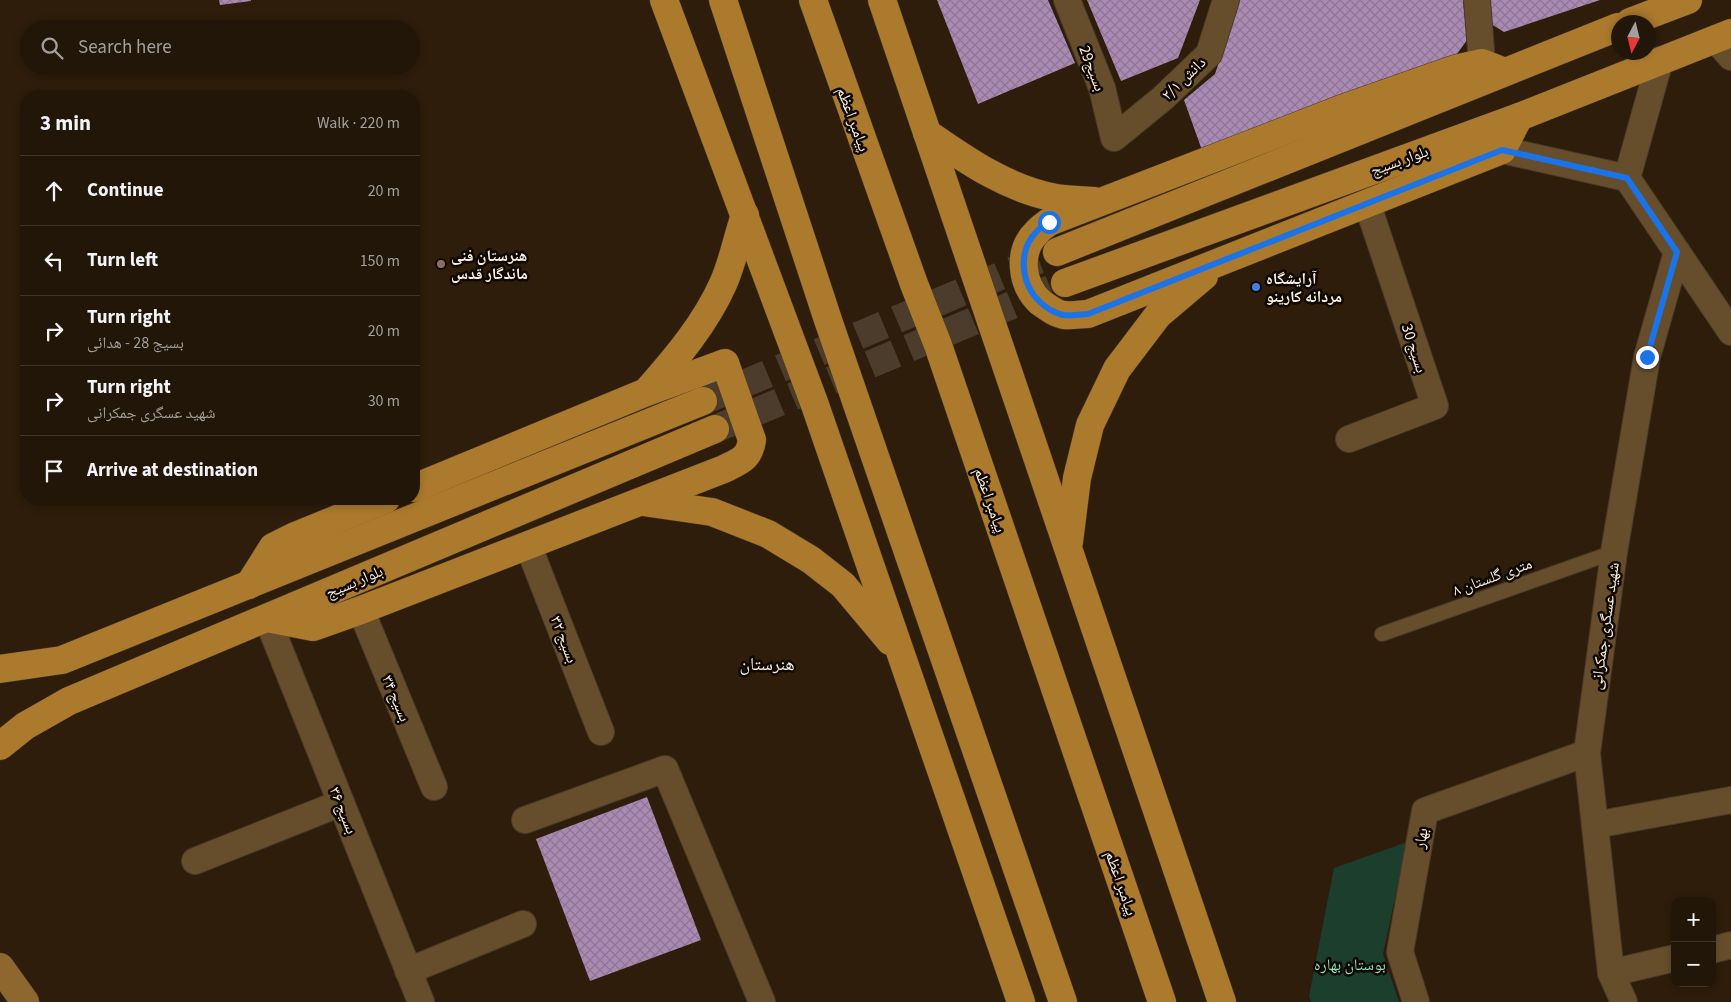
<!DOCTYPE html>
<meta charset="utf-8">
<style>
body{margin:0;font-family:"Source Sans 3","Noto Naskh Arabic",sans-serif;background:#2e2316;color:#f1f3f6}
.controls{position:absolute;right:15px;bottom:15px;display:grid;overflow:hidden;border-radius:10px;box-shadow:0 2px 8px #0003}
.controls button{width:45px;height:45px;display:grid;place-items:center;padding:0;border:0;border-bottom:1px solid #3f3529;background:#221608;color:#f1f3f6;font:25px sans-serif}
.compass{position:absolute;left:1611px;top:15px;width:45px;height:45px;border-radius:50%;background:#221608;box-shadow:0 2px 8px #0003;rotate:187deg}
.stop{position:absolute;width:15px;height:15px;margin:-11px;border:4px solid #1a73e8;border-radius:50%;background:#fff}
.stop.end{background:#1a73e8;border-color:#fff;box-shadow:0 1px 5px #0008}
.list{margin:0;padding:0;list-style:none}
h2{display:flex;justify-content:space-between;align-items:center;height:65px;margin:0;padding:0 20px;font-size:21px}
h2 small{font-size:16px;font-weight:400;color:#a29f9c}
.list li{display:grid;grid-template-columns:32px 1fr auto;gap:15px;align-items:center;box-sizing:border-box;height:70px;padding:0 20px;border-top:1px solid #3f3529}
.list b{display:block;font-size:19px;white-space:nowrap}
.list p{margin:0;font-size:16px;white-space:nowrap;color:#a29f9c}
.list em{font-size:16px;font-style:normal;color:#a29f9c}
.icon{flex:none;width:28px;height:28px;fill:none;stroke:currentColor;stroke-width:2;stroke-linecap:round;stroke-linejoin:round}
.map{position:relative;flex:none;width:1731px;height:1002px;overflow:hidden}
.search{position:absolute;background:#221608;box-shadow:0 2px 8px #0003;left:20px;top:20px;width:400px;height:55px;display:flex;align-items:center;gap:12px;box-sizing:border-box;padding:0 18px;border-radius:28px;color:#a29f9c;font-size:19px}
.panel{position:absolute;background:#221608;box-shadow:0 2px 8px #0003;left:20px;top:90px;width:400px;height:415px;border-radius:20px}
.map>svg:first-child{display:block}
.park{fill:#1c3e2c}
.building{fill:url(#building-cross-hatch)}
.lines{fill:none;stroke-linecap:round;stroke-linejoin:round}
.primary-tunnel{stroke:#4c3c2b;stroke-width:28;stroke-dasharray:28 14;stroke-linecap:butt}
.lane-casing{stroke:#4a3a28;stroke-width:16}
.street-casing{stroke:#4a3a28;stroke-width:28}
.secondary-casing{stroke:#4a3a28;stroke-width:29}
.primary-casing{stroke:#4a3a28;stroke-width:29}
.lane{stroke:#664e2d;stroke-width:14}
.street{stroke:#664e2d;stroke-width:26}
.secondary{stroke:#8d672e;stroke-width:28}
.primary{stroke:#ac7a2d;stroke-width:28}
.route{stroke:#1a73e8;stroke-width:6}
.education-dot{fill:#8d6e63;stroke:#100903;stroke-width:2}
.shop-dot{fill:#3f7fe0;stroke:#100903;stroke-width:2}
.labels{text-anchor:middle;stroke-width:5;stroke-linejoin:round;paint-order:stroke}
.street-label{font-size:16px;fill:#faeee3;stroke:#100903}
.poi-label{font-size:16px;font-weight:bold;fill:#faeee3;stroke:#100903;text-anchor:start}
.park-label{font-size:16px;fill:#90dfb3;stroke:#100903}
.neighbourhood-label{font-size:18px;fill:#faeee3;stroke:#100903}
</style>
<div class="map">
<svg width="1731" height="1002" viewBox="0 0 1731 1002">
<defs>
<pattern id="building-cross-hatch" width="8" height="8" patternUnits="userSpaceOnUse" patternTransform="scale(1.25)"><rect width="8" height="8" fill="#aa8ab4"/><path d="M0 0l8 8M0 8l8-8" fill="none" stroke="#8e7692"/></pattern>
</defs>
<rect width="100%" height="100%" fill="#2d1d0a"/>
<!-- park -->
<path class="park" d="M1407 842 1383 954 1399 1002H1311L1309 996 1334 868Z"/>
<!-- building -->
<g class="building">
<path d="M219 0H251V1L220 5Z"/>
<path d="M937 0H1048L1075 63 978 104Z"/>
<path d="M1087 0H1200L1178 58 1121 81Z"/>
<path d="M1240 0H1463L1467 40 1457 54 1203 153 1184 100 1215 74Z"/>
<path d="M1490 0H1600L1504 32 1491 24Z"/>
<path d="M647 797 701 940 590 981 536 839Z"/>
</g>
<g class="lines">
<!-- primary-tunnel -->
<g class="primary-tunnel">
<path d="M703 401 1057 252"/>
<path d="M715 429 1065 283"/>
</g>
<defs>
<path id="lane" d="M1382 634 1614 552"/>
<g id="street">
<path d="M1067 0 1102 88 1114 138 1163 98 1209 54 1226 0"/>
<path d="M1477 0 1482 63"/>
<path d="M1715 39 1731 57"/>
<path d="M1502 150 1627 178"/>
<path d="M1627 178 1731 332"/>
<path d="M1627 178 1660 60"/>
<path d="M1349 439 1435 406 1367 203"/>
<path d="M528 545 601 732"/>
<path d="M361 610 434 787"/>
<path d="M267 618 421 1002"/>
<path d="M525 820 665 769 762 1002"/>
<path d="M1595 825 1731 800"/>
<path d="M195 861 341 803"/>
<path d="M1712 950 1731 945"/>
<path d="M408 971 523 924"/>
<path d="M1611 973 1675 958"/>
<path d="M1416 1002 1400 952 1425 811 1587 753"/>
<path d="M1624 1002 1611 973 1587 753 1614 552 1647 357 1677 252"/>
</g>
<path id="secondary" d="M0 967 25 1002"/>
<g id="primary">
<path d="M664 0 815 405 1021 1002"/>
<path d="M723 0 828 320 1063 1002"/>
<path d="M813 0 914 284 938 345 1162 1002"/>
<path d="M882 0 1222 1002"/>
<path d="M1630 22 1688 0"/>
<path d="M1505 72 1482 63 1455 69 1341 109 1049 222C1045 225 1040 228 1037 232 1017 251 1021 284 1040 302 1047 307 1056 314 1064 315 1072 316 1080 314 1088 314L1502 150 1519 117"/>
<path d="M927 133C966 160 1007 189 1056 198 1068 200 1081 200 1094 201"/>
<path d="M1057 252 1618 27"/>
<path d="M1065 283 1519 117 1731 33"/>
<path d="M648 390C677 357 705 324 723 284 733 262 737 238 745 215"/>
<path d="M643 502 712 512 768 534 811 560 843 585 890 641"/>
<path d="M1069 542 1077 478 1090 425 1117 369 1158 315 1204 276"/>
<path d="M249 585 273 547 293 537 386 499"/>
<path d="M267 618 313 627 361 610 724 469C740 461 749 459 752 440L725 363 644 393 414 488"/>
<path d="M0 669 62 660 703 401"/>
<path d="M0 746 25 726 69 701 715 429"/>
</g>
</defs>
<!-- lane casing -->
<use href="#lane" class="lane-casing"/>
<!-- street casing -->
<use href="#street" class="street-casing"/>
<!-- secondary casing -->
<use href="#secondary" class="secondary-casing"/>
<!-- primary casing -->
<use href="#primary" class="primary-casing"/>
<!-- lane -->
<use href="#lane" class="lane"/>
<!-- street -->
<use href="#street" class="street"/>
<!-- secondary -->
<use href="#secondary" class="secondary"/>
<!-- primary -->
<use href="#primary" class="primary"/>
</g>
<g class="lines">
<!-- route -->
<path class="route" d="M1049 222C1045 225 1040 228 1037 231 1017 251 1021 284 1040 302 1046 308 1056 314 1064 315 1072 316 1080 314 1088 314L1502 150 1627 178 1677 252 1647 357"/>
</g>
<!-- markers -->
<circle class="education-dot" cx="441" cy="264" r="5"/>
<circle class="shop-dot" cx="1256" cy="287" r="5"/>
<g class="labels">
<!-- street labels -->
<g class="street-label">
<text transform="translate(1093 68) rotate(69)" y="6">بسیج29</text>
<text transform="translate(1183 78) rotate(-44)" y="6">دانش ۲/۱</text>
<text transform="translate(854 119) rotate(70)" y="6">پیامبر اعظم</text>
<text transform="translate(1399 160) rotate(-20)" y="6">بلوار بسیج</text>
<text transform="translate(1415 348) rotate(72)" y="6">بسیج 30</text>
<text transform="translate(991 500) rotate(71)" y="6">پیامبر اعظم</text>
<text transform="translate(1492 576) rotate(-20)" y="6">۸ متری گلستان</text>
<text transform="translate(354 581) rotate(-23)" y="6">بلوار بسیج</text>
<text transform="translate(1604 626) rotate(-82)" y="6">شهید عسگری جمکرانی</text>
<text transform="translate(565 639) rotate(69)" y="6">بسیج ۳۲</text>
<text transform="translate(397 698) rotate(67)" y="6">بسیج ۳۴</text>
<text transform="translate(344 810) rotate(68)" y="6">بسیج ۳۶</text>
<text transform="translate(1420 838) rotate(-80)" y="6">بهار</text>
<text transform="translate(1122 883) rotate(71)" y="6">پیامبر اعظم</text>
</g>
<!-- poi labels -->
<g class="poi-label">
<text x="451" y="261">هنرستان فنی<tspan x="451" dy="18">ماندگار قدس</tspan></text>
<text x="1266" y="284">آرایشگاه<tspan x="1266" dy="18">مردانه کارینو</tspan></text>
</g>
<!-- park labels -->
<g class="park-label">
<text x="1350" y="970">بوستان بهاره</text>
</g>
<!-- neighbourhood labels -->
<g class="neighbourhood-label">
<text x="767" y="670">هنرستان</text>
</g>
</g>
</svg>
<div class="controls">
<button>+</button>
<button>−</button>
</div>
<svg class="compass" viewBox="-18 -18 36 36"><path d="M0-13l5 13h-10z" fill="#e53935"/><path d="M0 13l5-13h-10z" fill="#a29f9c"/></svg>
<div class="stop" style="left:1049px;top:222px"></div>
<div class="stop end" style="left:1647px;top:357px"></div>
<div class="search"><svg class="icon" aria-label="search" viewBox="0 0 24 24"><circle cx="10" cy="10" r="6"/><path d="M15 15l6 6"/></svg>Search here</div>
<section class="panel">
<h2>3 min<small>Walk · 220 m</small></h2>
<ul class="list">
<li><svg class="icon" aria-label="ahead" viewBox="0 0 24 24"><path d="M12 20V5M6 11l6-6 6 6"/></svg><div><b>Continue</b></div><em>20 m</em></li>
<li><svg class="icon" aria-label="left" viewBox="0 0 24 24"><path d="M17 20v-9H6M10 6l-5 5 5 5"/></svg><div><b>Turn left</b></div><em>150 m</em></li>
<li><svg class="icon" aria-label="right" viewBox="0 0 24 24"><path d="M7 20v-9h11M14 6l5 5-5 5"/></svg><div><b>Turn right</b><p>بسیج 28 - هدائی</p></div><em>20 m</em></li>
<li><svg class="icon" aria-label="right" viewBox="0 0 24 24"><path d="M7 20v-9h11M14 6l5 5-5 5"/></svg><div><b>Turn right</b><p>شهید عسگری جمکرانی</p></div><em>30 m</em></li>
<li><svg class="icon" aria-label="arrive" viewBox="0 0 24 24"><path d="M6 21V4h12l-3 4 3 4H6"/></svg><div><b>Arrive at destination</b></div></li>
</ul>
</section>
</div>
